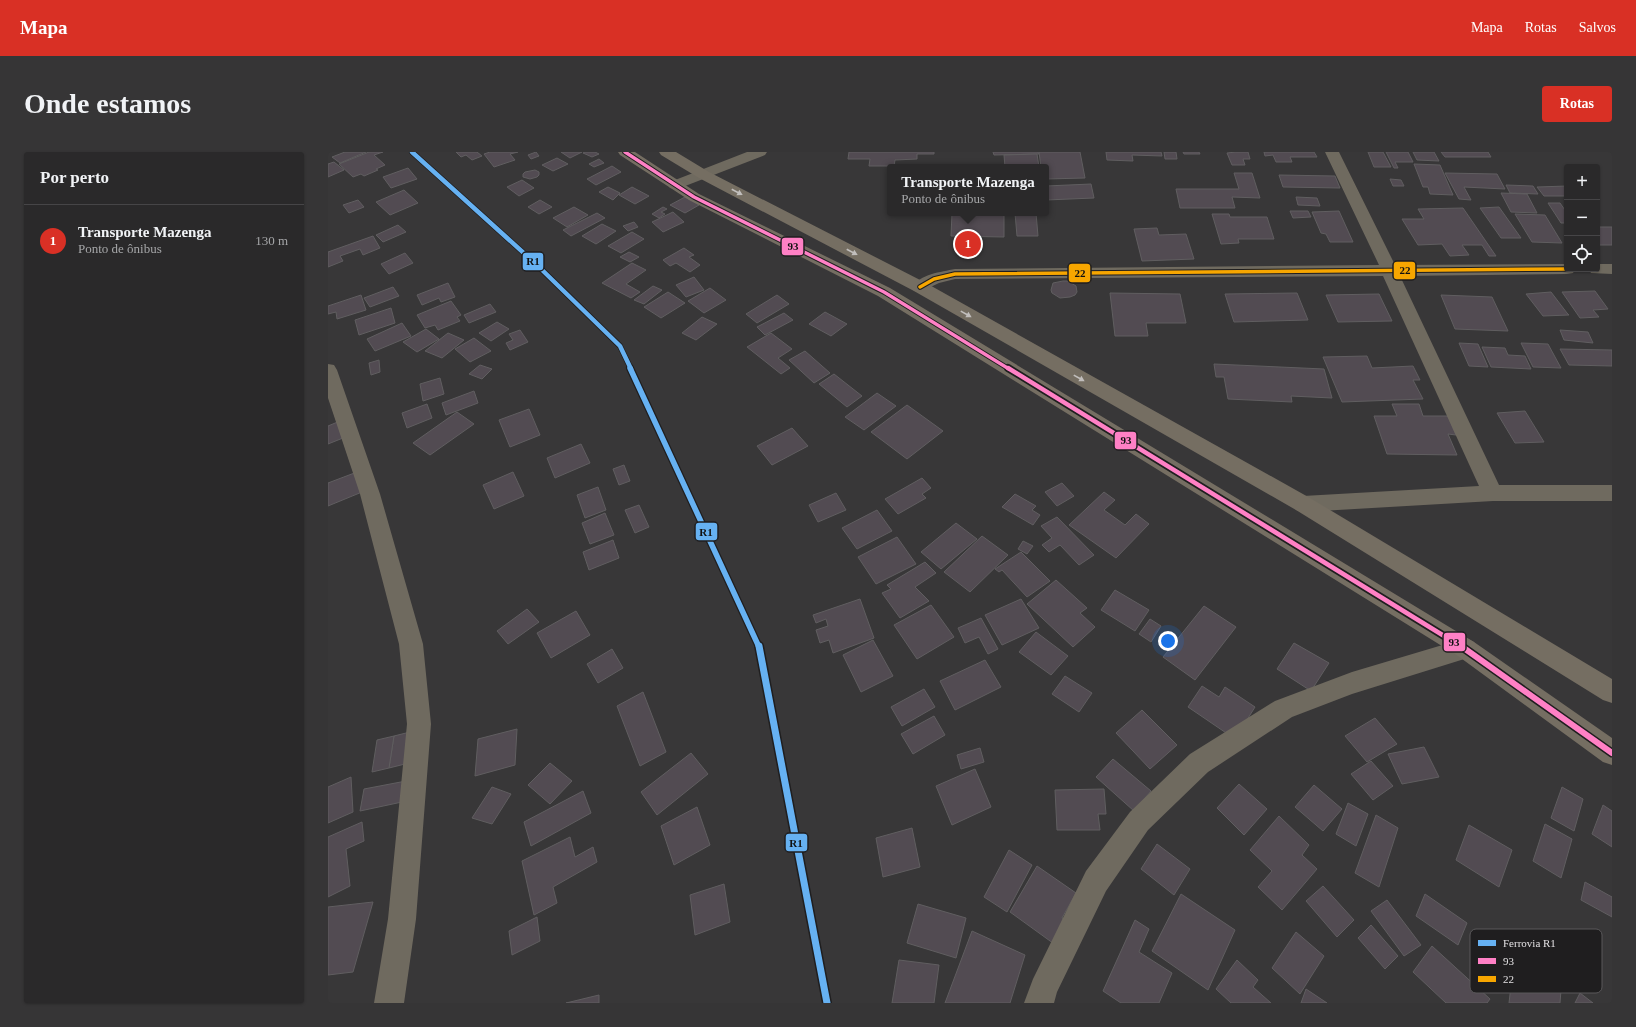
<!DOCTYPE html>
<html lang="pt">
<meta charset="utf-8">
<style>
body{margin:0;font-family:"Times New Roman",serif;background:#363536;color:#f1f3f6}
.controls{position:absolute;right:12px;top:12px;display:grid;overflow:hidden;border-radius:4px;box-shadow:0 1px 3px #0004}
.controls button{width:36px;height:36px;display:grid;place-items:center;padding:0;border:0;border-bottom:1px solid #464547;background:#2a292a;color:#f1f3f6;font:20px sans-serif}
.you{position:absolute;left:840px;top:489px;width:14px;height:14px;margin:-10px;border:3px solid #fff;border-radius:50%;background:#1a73e8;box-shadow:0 0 0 6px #1a73e833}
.badge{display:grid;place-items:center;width:26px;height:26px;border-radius:50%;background:#d93025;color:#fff;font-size:13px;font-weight:700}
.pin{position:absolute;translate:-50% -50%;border:2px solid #fff;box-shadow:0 1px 4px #0006}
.popup{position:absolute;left:559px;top:12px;width:162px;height:52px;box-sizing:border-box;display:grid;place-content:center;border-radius:4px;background:#2a292a;filter:drop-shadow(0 1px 3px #0005);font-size:13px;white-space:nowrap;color:#a5a6a8}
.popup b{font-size:15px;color:#f1f3f6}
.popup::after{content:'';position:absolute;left:50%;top:100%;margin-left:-8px;border:8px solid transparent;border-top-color:#2a292a}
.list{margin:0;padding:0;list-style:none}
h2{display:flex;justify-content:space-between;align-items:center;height:52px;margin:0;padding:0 16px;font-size:17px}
h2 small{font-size:13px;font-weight:400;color:#a5a6a8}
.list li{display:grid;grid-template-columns:26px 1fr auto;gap:12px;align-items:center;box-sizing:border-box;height:72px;padding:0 16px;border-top:1px solid #464547}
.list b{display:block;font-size:15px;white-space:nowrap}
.list p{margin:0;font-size:13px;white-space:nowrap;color:#a5a6a8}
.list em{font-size:13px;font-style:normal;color:#a5a6a8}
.icon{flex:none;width:22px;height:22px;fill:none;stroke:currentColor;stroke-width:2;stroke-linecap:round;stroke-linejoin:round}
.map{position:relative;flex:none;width:1284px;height:851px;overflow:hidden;border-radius:4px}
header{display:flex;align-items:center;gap:24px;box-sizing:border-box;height:56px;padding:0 20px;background:#d93025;color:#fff}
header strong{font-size:19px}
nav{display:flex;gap:22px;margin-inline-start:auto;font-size:14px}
.intro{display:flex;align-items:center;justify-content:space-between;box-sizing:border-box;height:96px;padding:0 24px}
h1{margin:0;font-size:28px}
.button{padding:10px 18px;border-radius:4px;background:#d93025;color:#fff;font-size:14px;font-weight:700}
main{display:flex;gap:24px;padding:0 24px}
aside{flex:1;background:#2a292a;border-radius:4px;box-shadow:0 1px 3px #0004}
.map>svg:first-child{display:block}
.building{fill:#524b52;stroke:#605e60}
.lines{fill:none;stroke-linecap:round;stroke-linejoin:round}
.street{fill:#6f6a5f;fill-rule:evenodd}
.highway{fill:#756e62;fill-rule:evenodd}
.bus-1-far2-casing{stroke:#1f1e1f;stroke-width:5.5}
.bus-1-far1-casing{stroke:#1f1e1f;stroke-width:8}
.bus-1-casing{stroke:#1f1e1f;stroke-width:9}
.bus-2-casing{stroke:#1f1e1f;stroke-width:5.5}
.bus-1-far2{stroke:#ff80c5;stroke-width:3.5}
.bus-1-far1{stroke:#ff80c5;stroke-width:4.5}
.bus-1{stroke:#ff80c5;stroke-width:6}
.bus-2{stroke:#f7a600;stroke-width:3.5}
.rail-1-far2-casing{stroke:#1f1e1f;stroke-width:6}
.rail-1-far1-casing{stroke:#1f1e1f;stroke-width:8}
.rail-1-casing{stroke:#1f1e1f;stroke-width:10}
.rail-1-far2{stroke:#66b1f2;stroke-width:4.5}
.rail-1-far1{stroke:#66b1f2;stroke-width:5.5}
.rail-1{stroke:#66b1f2;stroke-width:7}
.oneway{fill:#c1bebc}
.key{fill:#1f1e1f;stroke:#5a585a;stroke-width:1}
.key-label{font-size:11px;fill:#e2e0e2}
.line-badge{stroke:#1f1e1f;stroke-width:1.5}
.pale-badge-label{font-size:11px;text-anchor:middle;font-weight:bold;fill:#111}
</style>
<header>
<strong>Mapa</strong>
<nav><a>Mapa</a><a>Rotas</a><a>Salvos</a></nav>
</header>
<div class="intro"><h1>Onde estamos</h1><a class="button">Rotas</a></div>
<main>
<aside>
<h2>Por perto<small></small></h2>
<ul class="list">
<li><span class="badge">1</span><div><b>Transporte Mazenga</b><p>Ponto de ônibus</p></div><em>130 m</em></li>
</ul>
</aside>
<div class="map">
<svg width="1284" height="851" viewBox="0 0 1284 851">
<rect width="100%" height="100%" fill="#383738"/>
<!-- building -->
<g class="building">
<path d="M17 0H38L12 11 4 5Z"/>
<path d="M41 0H55L46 3 57 13 48 17 50 18 36 24 33 22 25 25 11 12Z"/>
<path d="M128 0H149L154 4 144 8 138 3 133 5Z"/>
<path d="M162 0H190L182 2 187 8 166 15 156 2Z"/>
<path d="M208 0 211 4 203 7 200 3Z"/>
<path d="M233 0H254L242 6Z"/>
<path d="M257 0H267L271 2 264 5 255 1Z"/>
<path d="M521 0H606V2H589V7L567 8 566 14H541L542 7H520Z"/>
<path d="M665 0H710L711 2 666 3Z"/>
<path d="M711 0H752L757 26 718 27V15H713Z"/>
<path d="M778 0H833L834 4 804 3 805 9 779 8Z"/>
<path d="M836 0H848L849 7H837Z"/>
<path d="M855 0H871L872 2H856Z"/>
<path d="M908 0H920L922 7H915L917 13H904L899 1Z"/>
<path d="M936 0H986L989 5H962L964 10H948L945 3 937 4Z"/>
<path d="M1040 0H1055L1063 15H1046Z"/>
<path d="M1058 0H1080L1085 10H1067L1070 16H1066Z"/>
<path d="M1085 0H1106L1111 9 1089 8Z"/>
<path d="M1113 0H1160L1163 5H1117Z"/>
<path d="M709 2 711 15H677L676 3Z"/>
<path d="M229 6 240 12 225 19 214 13Z"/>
<path d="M271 7 276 11 266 15 261 12Z"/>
<path d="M6 10 16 18 0 25V12Z"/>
<path d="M1086 12 1112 13 1125 43 1102 42 1100 35H1095Z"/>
<path d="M284 14 293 20 268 33 259 27Z"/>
<path d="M80 16 89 27 63 36 55 25Z"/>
<path d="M207 18 211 20V23L209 25 202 27 195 25V22L197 20Z"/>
<path d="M906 21H924L932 46 904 45 907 56H852L848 37H911Z"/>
<path d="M1117 21 1169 22 1177 37 1136 35 1143 48 1131 47Z"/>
<path d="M951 23 1007 24 1012 36 955 35Z"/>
<path d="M1062 27 1073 28 1076 34H1065Z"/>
<path d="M194 28 206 36 191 44 179 35Z"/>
<path d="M763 32 766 46 718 48V34Z"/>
<path d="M1178 33 1205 34 1210 42 1182 41Z"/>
<path d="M1239 34V44H1216L1209 35Z"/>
<path d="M280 35 292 41 285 48 271 40Z"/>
<path d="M304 35 321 44 307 52 291 43Z"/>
<path d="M76 38 90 51 62 63 48 50Z"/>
<path d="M1173 41 1199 42 1209 61 1183 60Z"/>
<path d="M357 45 371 53 357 61 342 53Z"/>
<path d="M968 45 989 46 992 54 970 53Z"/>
<path d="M30 48 36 55 21 61 15 53Z"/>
<path d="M212 48 224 55 211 62 200 55Z"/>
<path d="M1220 51H1232L1239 61V71H1233Z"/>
<path d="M246 55 260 63 239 75 225 66Z"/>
<path d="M335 55 339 57 333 60 337 62 331 66 324 62Z"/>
<path d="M1171 55 1193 86H1173L1152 56Z"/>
<path d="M1135 56 1168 104H1161L1154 93H1134L1141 103 1122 104 1114 92 1090 93 1074 67H1096L1090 57Z"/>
<path d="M962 59H980L983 65 965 66Z"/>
<path d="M1011 59 1025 90H1002L998 82 993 81 984 60Z"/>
<path d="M345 60 356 70 335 80 324 70Z"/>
<path d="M269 61 277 66 243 84 235 78Z"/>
<path d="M624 61H676V85L623 84Z"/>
<path d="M687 61H708L710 84H689Z"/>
<path d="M884 62H901L902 65H939L946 87H910L911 91 893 92Z"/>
<path d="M1187 62 1217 63 1234 91 1204 90Z"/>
<path d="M306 70 310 75 300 79 295 74Z"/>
<path d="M274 72 288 79 268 92 254 84Z"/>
<path d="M70 73 78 80 55 90 48 83Z"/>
<rect x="1269" y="75" width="15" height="18"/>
<path d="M829 76 831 83 858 82 866 107 814 109 806 77Z"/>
<path d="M304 80 316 87 293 101 280 94Z"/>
<path d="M45 84 52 96 35 103 32 97 12 104 15 109 0 115V100Z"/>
<path d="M356 96 366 103 361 105 372 113 362 120 348 111 342 114 335 108Z"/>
<path d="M301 100 311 105 302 110 292 105Z"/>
<path d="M77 101 85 111 61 122 53 112Z"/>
<path d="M304 111 318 118 298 132 312 140 303 146 274 131Z"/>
<path d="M366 125 376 138 358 145 348 133Z"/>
<path d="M735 129H740L748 134 749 140 747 143 742 145 732 146 724 141 723 138 725 131Z"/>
<path d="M120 131 127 145 113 150 111 146 94 153 89 143Z"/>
<path d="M325 134 334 138 316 152 306 148Z"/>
<path d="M65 135 71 144 42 155 36 146Z"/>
<path d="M382 136 398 148 376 161 360 149Z"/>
<path d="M1267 139 1280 157 1265 158 1271 165 1252 166 1234 140Z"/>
<path d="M340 140 357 151 333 166 316 155Z"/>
<path d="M1223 140 1239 161 1241 163 1215 164 1198 142Z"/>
<path d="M782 141 852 142 858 171H818L820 184H787Z"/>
<path d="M969 141 980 168 906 170 897 142Z"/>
<path d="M1051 142 1064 169 1010 170 998 143Z"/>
<path d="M33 143 38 158 9 167 8 160 0 162V154Z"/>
<path d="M449 143 461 152 429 171 418 162Z"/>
<path d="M1113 143 1164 145 1180 179 1127 177Z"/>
<path d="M123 149 133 163 129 165 132 169 110 178 107 173 97 176 89 163Z"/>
<path d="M162 152 168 160 141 171 136 163Z"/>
<path d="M63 156 67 171 31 183 27 168Z"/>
<path d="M497 160 519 172 503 184 481 172Z"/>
<path d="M456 161 465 168 437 183 429 175Z"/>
<path d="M374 165 389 172 368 188 354 181Z"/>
<path d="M169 170 181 177 163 189 151 181Z"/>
<path d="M74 171 83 184 47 199 39 187Z"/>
<path d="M98 177 111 187 89 200 75 190Z"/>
<path d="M192 178 200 190 182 198 178 191 185 188 181 182Z"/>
<path d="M1232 178 1260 180 1265 191 1236 188Z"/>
<path d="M120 181 136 188 114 206 97 199Z"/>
<path d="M443 181 464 197 450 206 462 216 453 222 419 195Z"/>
<path d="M146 186 163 199 142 210 127 197Z"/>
<path d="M1131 191 1150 192 1160 215 1141 214Z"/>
<path d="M1193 191 1220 192 1233 216 1205 215Z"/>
<path d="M1154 195 1177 196 1180 203 1197 204 1203 217 1163 215Z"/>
<path d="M1232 197 1284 198V214L1241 213Z"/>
<path d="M477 199 502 221 486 231 461 208Z"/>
<path d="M1039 204 1044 216 1085 214 1092 228H1085L1095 247 1014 250 995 205Z"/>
<path d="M51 208 52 220 43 223 41 211Z"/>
<path d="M886 212 996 217 1004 246 963 244 964 250 900 247 896 225H888Z"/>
<path d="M152 213 164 217 154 227 141 222Z"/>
<path d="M506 222 534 244 519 255 491 232Z"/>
<path d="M112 226 116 242 95 249 92 232Z"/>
<path d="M146 239 150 251 118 263 114 251Z"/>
<path d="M549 241 568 254 536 278 517 265Z"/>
<path d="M99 252 104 266 79 276 74 261Z"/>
<path d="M1064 252H1091L1095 264H1120L1128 283 1120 282 1129 303 1059 302 1046 264H1069Z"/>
<path d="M579 253 615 279 579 307 543 280Z"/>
<path d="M201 257 212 283 182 295 171 268Z"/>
<path d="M1197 259 1216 290 1187 291 1169 261Z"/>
<path d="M129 260 146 272 102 303 85 291Z"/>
<path d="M12 269 20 284 0 292V274Z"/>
<path d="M464 276 480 294 444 313 429 294Z"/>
<path d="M253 292 262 311 227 326 219 306Z"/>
<path d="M296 313 302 329 291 333 285 317Z"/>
<path d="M29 320 34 340 0 354V331Z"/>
<path d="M185 320 196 344 166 357 155 333Z"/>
<path d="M594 326 603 336 594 342 598 346 570 362 557 347Z"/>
<path d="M734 331 746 344 729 354 717 340Z"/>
<path d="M270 335 278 358 257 366 249 343Z"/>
<path d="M776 340 787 348 776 358 797 373 808 362 821 372 788 406 741 373Z"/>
<path d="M508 341 518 358 490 370 481 353Z"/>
<path d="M687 342 708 354 704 358 712 363 705 373 674 355Z"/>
<path d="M311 353 321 375 307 381 297 358Z"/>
<path d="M549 358 564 379 529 397 514 376Z"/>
<path d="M277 361 286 383 262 392 254 371Z"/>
<path d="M729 365 766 403 751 413 732 393 721 400 714 393 724 386 713 374Z"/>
<path d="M628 371 649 387 613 417 593 400Z"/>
<path d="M654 384 680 403 642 440 616 420Z"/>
<path d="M569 385 588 412 548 432 530 405Z"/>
<path d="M285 388 291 406 261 418 255 400Z"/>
<path d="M695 389 705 394 699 402 690 397Z"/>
<path d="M693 400 722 429 699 445 674 418 671 420 667 417Z"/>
<path d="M597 410 608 421 587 435 601 449 572 466 554 441 563 437 559 433Z"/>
<path d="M728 428 759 456 752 461 767 475 745 495 699 452Z"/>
<path d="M787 438 821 458 807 479 773 458Z"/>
<path d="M532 447 546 486 505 501 501 488 492 491 488 478 500 474 498 467 488 471 485 463Z"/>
<path d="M693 447 711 476 674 493 657 463Z"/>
<path d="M603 453 626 485 589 507 566 473Z"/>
<path d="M876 454 908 475 867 528 835 505Z"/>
<path d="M199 457 211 470 180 492 169 479Z"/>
<path d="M248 459 262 483 223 506 209 481Z"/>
<path d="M653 466 670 497 660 502 651 485 637 491 630 476Z"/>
<path d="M822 467 833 474 823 490 811 482Z"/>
<path d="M708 480 740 504 723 523 691 500Z"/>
<path d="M545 488 565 524 533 540 515 503Z"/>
<path d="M966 491 1001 511 983 539 949 517Z"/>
<path d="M284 497 295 516 270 531 259 512Z"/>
<path d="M657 508 673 535 627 558 612 529Z"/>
<path d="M737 524 764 541 751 560 724 542Z"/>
<path d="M874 534 891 545 897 535 927 555 907 587 860 555Z"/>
<path d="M596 537 607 555 574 574 563 555Z"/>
<path d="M315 540 338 600 312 614 289 554Z"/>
<path d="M814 558 849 593 822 617 788 581Z"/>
<path d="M606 564 617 583 585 602 573 582Z"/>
<path d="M1047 566 1069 592 1039 610 1017 584Z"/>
<path d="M189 577 187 613 147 624 150 587Z"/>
<path d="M90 578 85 610 61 616 66 584Z"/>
<path d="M66 584 61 616 44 620 49 588Z"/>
<path d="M1096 595 1111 625 1074 632 1060 602Z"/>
<path d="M652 596 656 610 633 617 629 603Z"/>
<path d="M363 601 380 622 329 663 313 640Z"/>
<path d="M785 607 823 639 806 659 768 625Z"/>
<path d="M1043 609 1065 634 1045 648 1023 622Z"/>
<path d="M222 611 244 629 222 652 200 633Z"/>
<path d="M647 617 663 655 624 673 608 634Z"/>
<path d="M23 625 25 660 0 671V635Z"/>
<path d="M78 629 74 650 32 659 36 637Z"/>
<path d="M911 632 939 657 916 683 889 656Z"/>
<path d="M986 633 1014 657 995 679 967 655Z"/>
<path d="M164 635 183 642 164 672 144 666Z"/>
<path d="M1234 635 1255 647 1246 679 1223 666Z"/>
<path d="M776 637 778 662H770L772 678H729L727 638Z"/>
<path d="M255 639 263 661 203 694 196 670Z"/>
<path d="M1020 651 1040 662 1028 694 1008 682Z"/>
<path d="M1275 653 1284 659V695L1264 682Z"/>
<path d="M369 655 382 693 346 713 333 674Z"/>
<path d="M1048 663 1070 676 1051 735 1027 721Z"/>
<path d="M951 664 981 693 974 703 989 717 954 758 930 735 944 719 922 698Z"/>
<path d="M34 670 36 689 18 697 22 734 0 745V685Z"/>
<path d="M1217 672 1244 687 1233 726 1205 709Z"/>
<path d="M1141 673 1184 698 1171 735 1128 708Z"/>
<path d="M584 676 592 715 555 725 548 686Z"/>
<path d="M242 685 247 705 265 695 269 710 225 735 229 751 206 763 194 709Z"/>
<path d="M829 692 862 717 846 743 813 717Z"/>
<path d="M681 698 704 713 679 760 656 745Z"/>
<path d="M709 714 748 741 734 766 742 771 729 794 682 760Z"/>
<path d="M1257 730 1284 745V765L1253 748Z"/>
<path d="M396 732 402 770 367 783 362 743Z"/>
<path d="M995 734 1026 768 1009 785 978 749Z"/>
<path d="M853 742 907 778 880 838 824 799Z"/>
<path d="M1097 742 1139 771 1130 793 1088 764Z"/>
<path d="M1059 748 1093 793 1076 804 1043 759Z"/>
<path d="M45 750 25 820 0 823V755Z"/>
<path d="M590 752 638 766 628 806 579 791Z"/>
<path d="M209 765 212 789 184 803 181 779Z"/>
<path d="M807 768 821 777 811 800 844 821 831 851H793L775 839Z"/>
<path d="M1043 773 1070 804 1057 817 1030 786Z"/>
<path d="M644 779 697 803 682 851H617Z"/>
<path d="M968 780 996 804 972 842 944 816Z"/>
<path d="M1104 794 1162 847 1159 851H1118L1085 820Z"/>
<path d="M571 808 611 813 606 851H564Z"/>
<path d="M909 808 930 828 925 835 943 851H903L888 837Z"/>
<path d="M1185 816 1233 838 1232 851H1181Z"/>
<path d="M978 837 999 851H973Z"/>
<path d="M1252 841 1265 851H1247Z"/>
<path d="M271 843V851H238Z"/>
</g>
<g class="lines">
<!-- street -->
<g class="street">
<path d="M419 0H439L437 3 352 36 347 37 342 36 340 33 342 30Z"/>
<path d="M997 0H1011L1067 113 1239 112V117H1247L1245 121 1239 122 1072 124 1171 333H1284V349H1165L975 360 968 358 965 352 968 346 975 344 1151 334 1055 124 627 127 611 131 592 140 586 139 584 135C592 122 613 120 627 117L1051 113Z"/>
<path d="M1269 112H1284V122L1263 121 1261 117H1269Z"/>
<path d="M0 212 6 213 9 218 52 342 95 492 103 572 88 767 76 851H46L60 767 79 572 71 492 32 342 0 246Z"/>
<path d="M1138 486 1146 490 1150 497 1146 504 1024 542 964 565 880 620 820 678 778 739 729 840 726 851H696L705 827 758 719 802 660 862 602 947 549 1024 520Z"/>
</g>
<!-- highway -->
<g class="highway">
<path d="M290 0H307L371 42 562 136 1146 490 1284 586V613L1275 610 1130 504 550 144 361 48 292 3Z"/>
<path d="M331 0H348L381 20 598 131 982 346 1284 527V551L1275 548 968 358 586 139 371 26 333 3Z"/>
</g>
<defs>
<path id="bus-1-far2" d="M297 0 366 45 556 140 681 217"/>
<path id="bus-1-far1" d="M680 216 1134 495"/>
<path id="bus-1" d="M1133 494 1284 601"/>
<path id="bus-2" d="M592 135 606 127 627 122 1239 117"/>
</defs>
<!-- bus-1-far2 casing -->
<use href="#bus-1-far2" class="bus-1-far2-casing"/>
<!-- bus-1-far1 casing -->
<use href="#bus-1-far1" class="bus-1-far1-casing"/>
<!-- bus-1 casing -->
<use href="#bus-1" class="bus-1-casing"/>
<!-- bus-2 casing -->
<use href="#bus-2" class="bus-2-casing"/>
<!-- bus-1-far2 -->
<use href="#bus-1-far2" class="bus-1-far2"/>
<!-- bus-1-far1 -->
<use href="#bus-1-far1" class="bus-1-far1"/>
<!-- bus-1 -->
<use href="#bus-1" class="bus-1"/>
<!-- bus-2 -->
<use href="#bus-2" class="bus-2"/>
<defs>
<path id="rail-1-far2" d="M84 0 209 113 292 194 303 217"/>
<path id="rail-1-far1" d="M302 216 431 495"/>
<path id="rail-1" d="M431 494 499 851"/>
</defs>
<!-- rail-1-far2 casing -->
<use href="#rail-1-far2" class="rail-1-far2-casing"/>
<!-- rail-1-far1 casing -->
<use href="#rail-1-far1" class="rail-1-far1-casing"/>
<!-- rail-1 casing -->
<use href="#rail-1" class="rail-1-casing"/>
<!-- rail-1-far2 -->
<use href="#rail-1-far2" class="rail-1-far2"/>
<!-- rail-1-far1 -->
<use href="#rail-1-far1" class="rail-1-far1"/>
<!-- rail-1 -->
<use href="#rail-1" class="rail-1"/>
</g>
<!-- one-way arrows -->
<defs><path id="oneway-solid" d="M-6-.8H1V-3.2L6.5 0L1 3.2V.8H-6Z"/></defs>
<g class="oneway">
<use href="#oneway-solid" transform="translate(409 40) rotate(28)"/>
<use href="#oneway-solid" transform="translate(524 100) rotate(28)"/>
<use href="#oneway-solid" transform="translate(638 162) rotate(29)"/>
<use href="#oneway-solid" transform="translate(751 226) rotate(29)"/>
</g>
<!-- legend -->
<rect x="1142" y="777" width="132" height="64" rx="6" class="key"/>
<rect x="1150" y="788" width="18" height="6" fill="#66b1f2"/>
<rect x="1150" y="806" width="18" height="6" fill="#ff80c5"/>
<rect x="1150" y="824" width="18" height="6" fill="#f7a600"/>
<g class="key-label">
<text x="1175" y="795">Ferrovia R1</text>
<text x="1175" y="813">93</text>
<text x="1175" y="831">22</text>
</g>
<g class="line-badge">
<rect x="453" y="85" width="23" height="19" rx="4" fill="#ff80c5"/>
<rect x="194" y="100" width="22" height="19" rx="4" fill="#66b1f2"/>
<rect x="1065" y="109" width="23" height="19" rx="4" fill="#f7a600"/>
<rect x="740" y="111" width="23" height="20" rx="4" fill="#f7a600"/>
<rect x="786" y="279" width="23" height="19" rx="4" fill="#ff80c5"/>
<rect x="367" y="370" width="23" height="19" rx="4" fill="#66b1f2"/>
<rect x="1115" y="480" width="23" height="20" rx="4" fill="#ff80c5"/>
<rect x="457" y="681" width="23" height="19" rx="4" fill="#66b1f2"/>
</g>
<g class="pale-badge-label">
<text x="465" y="98">93</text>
<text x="205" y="113">R1</text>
<text x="1077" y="122">22</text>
<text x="752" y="125">22</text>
<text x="798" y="292">93</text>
<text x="378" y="384">R1</text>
<text x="1126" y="494">93</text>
<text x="468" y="695">R1</text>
</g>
</svg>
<div class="controls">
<button>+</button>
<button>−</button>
<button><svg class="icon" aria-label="locate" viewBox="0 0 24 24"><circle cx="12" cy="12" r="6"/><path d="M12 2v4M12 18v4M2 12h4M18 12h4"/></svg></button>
</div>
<div class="you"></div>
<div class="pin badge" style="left:640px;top:92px">1</div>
<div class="popup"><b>Transporte Mazenga</b>Ponto de ônibus</div>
</div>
</main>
